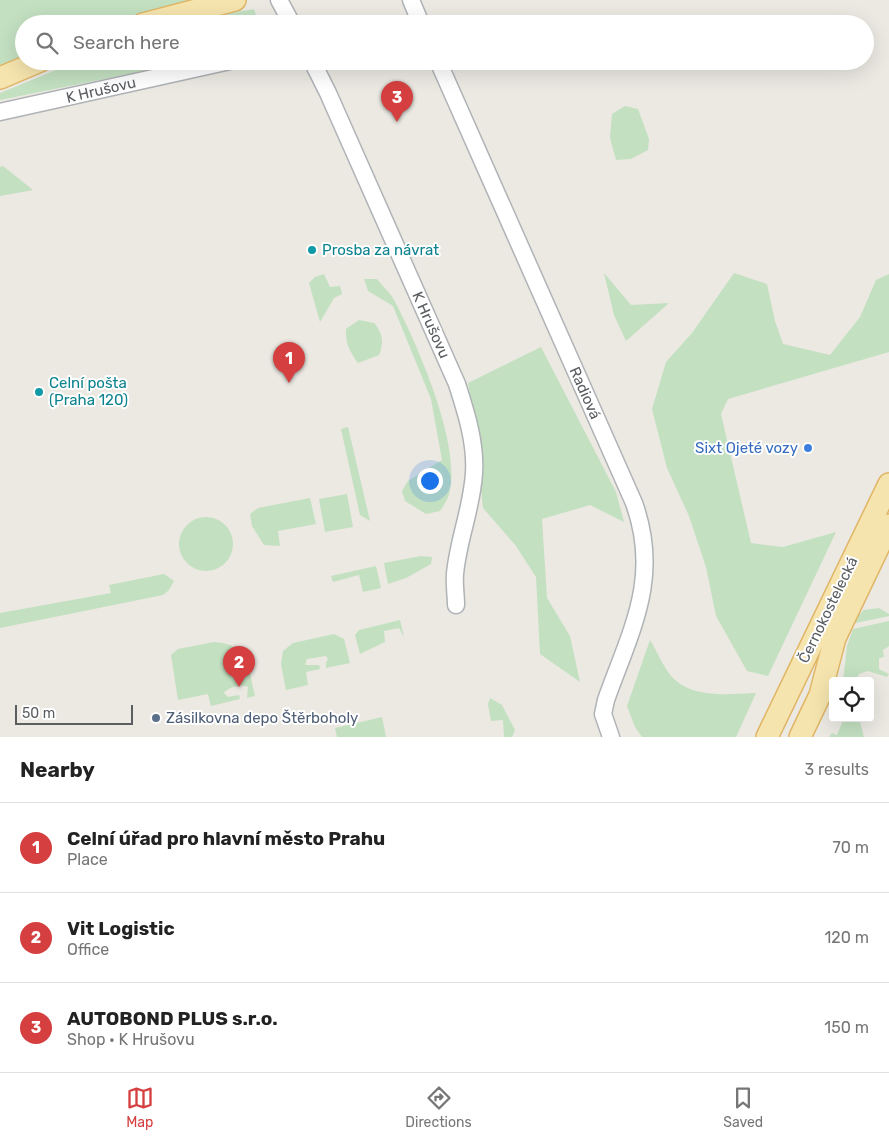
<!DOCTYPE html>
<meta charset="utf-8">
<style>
body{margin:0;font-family:Rubik,sans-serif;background:#f2f2f2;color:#222}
.controls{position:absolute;right:15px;bottom:15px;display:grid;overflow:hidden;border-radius:5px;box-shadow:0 5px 20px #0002}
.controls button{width:45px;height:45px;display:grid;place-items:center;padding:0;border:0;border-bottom:1px solid #e0e0e0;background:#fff;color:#222;font:25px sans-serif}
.scale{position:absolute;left:15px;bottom:12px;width:118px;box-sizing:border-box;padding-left:5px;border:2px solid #5a5e61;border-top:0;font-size:14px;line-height:18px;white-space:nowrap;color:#5a5e61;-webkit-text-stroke:4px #fff;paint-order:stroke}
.you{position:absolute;left:429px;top:480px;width:18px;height:18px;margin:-12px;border:4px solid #fff;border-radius:50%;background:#1a73e8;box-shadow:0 0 0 8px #1a73e833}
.badge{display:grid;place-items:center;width:32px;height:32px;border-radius:50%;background:#d53f3f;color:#fff;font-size:16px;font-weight:700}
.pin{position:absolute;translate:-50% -41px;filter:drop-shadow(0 1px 2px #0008)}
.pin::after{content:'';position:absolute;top:26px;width:18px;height:15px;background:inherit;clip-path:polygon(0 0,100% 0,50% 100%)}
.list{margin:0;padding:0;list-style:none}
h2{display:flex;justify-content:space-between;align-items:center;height:65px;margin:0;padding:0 20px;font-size:21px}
h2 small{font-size:16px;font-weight:400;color:#767676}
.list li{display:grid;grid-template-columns:32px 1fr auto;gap:15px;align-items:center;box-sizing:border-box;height:90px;padding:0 20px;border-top:1px solid #e0e0e0}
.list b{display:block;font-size:19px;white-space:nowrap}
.list p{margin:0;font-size:16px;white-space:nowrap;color:#767676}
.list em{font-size:16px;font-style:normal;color:#767676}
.icon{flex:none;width:28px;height:28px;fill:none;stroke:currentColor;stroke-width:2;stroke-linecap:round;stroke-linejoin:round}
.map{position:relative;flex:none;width:889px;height:737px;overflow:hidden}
.search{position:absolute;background:#fff;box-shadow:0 5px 20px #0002;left:15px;right:15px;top:15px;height:55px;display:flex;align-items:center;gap:12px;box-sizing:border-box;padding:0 18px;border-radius:28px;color:#767676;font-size:19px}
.sheet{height:335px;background:#fff}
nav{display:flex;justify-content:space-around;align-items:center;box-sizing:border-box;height:70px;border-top:1px solid #e0e0e0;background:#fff;font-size:14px;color:#767676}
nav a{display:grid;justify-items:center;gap:2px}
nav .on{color:#d53f3f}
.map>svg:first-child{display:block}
.grass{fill:#c3e0c1}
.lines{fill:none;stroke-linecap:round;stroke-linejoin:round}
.minor-casing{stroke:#afb3b6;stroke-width:19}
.major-casing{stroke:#e0b566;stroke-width:24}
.minor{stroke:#fff;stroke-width:16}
.major{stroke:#f5e4ad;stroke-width:21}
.culture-dot{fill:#0f9aa8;stroke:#fff;stroke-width:2}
.shop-dot{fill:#3f7fe0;stroke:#fff;stroke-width:2}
.service-dot{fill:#5c6f8a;stroke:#fff;stroke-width:2}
.labels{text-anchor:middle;stroke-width:4;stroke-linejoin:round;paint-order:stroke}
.street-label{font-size:15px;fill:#5a5e61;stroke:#fff}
.culture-label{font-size:15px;fill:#0d838f;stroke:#fff;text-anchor:start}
.shop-label{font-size:15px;fill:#366cbe;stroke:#fff;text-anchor:end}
.service-label{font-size:15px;fill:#4e5e75;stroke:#fff;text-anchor:start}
</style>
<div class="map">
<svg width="889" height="737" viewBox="0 0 889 737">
<rect width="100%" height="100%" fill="#ebe9e2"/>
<!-- grass -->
<g class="grass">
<path d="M0 0H197L113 24H24V59L0 69Z"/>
<path d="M254 9 259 24H174L176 23Z"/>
<path d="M78 61H193L0 100V93Z"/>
<path d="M625 106 638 109 649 139 648 150 631 159 616 160 610 138 612 114Z"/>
<path d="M3 166 33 190 0 196V167Z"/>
<path d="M604 273 631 305 669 303 626 341 614 315Z"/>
<path d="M734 273 767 284 775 321 783 344 830 355 860 317 876 280 889 274V352L728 399 721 414 751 543 783 547 836 532 768 676 747 671 716 616 706 567 689 516 667 468 652 409 666 362 692 333Z"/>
<path d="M324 274 330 287 340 286 342 294 334 298 320 322 309 283 315 277Z"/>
<path d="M364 279H377C382 286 390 292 394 300 417 343 460 442 450 490 449 498 444 505 440 511L426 514 405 501 402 491 408 481 442 460 431 399 393 306 368 291Z"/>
<path d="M359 320 374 323C383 333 384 343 379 355L358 363C350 352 345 343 346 329Z"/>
<path d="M541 347 616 492 624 522 590 505 542 519 547 598 570 636 580 682 540 654 536 577 516 546 483 508 473 414 468 383Z"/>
<path d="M348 427 370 521 360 515 341 429Z"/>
<path d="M347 494 353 527 325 532 319 499Z"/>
<path d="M310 498 316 524 278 531 280 546 264 545 252 526 250 514 258 508Z"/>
<circle cx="206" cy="544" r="27"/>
<path d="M421 556 432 557 431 564 406 578 388 584 384 563Z"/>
<path d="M376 566 381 588 363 592 359 575 333 582 331 576Z"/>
<path d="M164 574 174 581 169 590 163 595 0 628V613L111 593 109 585Z"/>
<path d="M879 608 889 614V616L851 624 864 610Z"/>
<path d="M400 620 404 637 399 628 384 631 385 642 360 654 355 635 359 630Z"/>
<path d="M889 621V646L883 650 884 657 879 658V669L889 674 887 677 868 671 859 674 855 681H843L847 646 853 629Z"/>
<path d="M334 634 344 639 350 663 326 668V663L328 659 326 656 307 659 305 665H319L320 669 306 672 308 685 286 690 281 664 283 651 293 643Z"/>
<path d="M650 640C657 651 663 667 672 677 693 699 729 694 756 693L736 737H642L635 727 627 706Z"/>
<path d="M214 642C250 644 248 668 255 696L247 698 248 687C242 684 228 687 224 693L228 697 239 695 240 699 211 706 208 694 178 700 171 655 178 649Z"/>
<path d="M490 698 502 705 515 730 512 737H504L503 720 491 721 488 704Z"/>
<path d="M382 717 386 737H337L335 728Z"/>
<path d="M844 718H859L864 737H829L832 733 837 735Z"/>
</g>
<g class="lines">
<defs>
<g id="minor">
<path d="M279 0 292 24"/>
<path d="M411 0 421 24"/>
<path d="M312 61 328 93 457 384C466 412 476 443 474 473 472 508 458 540 455 574 454 584 456 595 456 605"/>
<path d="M438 61 634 503C661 578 631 630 606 700L603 714 611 737"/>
<path d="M0 112 230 61"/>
</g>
<g id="major">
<path d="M143 24 235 0"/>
<path d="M0 78 40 61"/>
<path d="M767 737 889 484"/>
<path d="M800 737 820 695 835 638 889 525"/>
</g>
</defs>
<!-- minor casing -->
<use href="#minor" class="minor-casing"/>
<!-- major casing -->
<use href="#major" class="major-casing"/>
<!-- minor -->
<use href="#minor" class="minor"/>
<!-- major -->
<use href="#major" class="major"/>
</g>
<!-- markers -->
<g class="culture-dot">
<circle cx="312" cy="250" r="5"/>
<circle cx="39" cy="392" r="5"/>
</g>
<circle class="shop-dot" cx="808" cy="448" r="5"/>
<circle class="service-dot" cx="156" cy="718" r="5"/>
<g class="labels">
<!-- street labels -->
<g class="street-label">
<text transform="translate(101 90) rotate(-13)" y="5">K Hrušovu</text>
<text transform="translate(431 325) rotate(66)" y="5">K Hrušovu</text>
<text transform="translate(585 393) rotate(66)" y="5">Radiová</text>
<text transform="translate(828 610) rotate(-64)" y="5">Černokostelecká</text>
</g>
<!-- culture labels -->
<g class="culture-label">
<text x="322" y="255">Prosba za návrat</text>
<text x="49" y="388">Celní pošta<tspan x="49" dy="17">(Praha 120)</tspan></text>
</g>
<!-- shop labels -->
<g class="shop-label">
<text x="798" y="453">Sixt Ojeté vozy</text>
</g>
<!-- service labels -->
<g class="service-label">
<text x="166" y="723">Zásilkovna depo Štěrboholy</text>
</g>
</g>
</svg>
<div class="controls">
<button><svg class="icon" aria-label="locate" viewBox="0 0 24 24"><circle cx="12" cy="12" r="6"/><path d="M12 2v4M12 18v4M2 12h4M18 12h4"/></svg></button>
</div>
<div class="scale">50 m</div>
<div class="you"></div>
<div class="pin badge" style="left:289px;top:383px">1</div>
<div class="pin badge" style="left:239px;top:687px">2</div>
<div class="pin badge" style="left:397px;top:122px">3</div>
<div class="search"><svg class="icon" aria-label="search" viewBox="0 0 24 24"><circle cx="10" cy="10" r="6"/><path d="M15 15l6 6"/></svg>Search here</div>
</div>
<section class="sheet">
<h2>Nearby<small>3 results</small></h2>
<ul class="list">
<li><span class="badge">1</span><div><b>Celní úřad pro hlavní město Prahu</b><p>Place</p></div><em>70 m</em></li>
<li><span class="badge">2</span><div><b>Vit Logistic</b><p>Office</p></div><em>120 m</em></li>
<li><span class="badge">3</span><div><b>AUTOBOND PLUS s.r.o.</b><p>Shop · K Hrušovu</p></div><em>150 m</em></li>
</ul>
</section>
<nav>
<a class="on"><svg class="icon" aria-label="map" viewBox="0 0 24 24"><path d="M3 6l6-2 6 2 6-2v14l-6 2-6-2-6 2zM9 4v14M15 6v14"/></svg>Map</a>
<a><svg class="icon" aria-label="directions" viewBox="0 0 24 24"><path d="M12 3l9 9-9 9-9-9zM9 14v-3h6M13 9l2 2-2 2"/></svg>Directions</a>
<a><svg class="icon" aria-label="saved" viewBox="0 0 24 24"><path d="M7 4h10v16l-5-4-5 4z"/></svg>Saved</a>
</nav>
